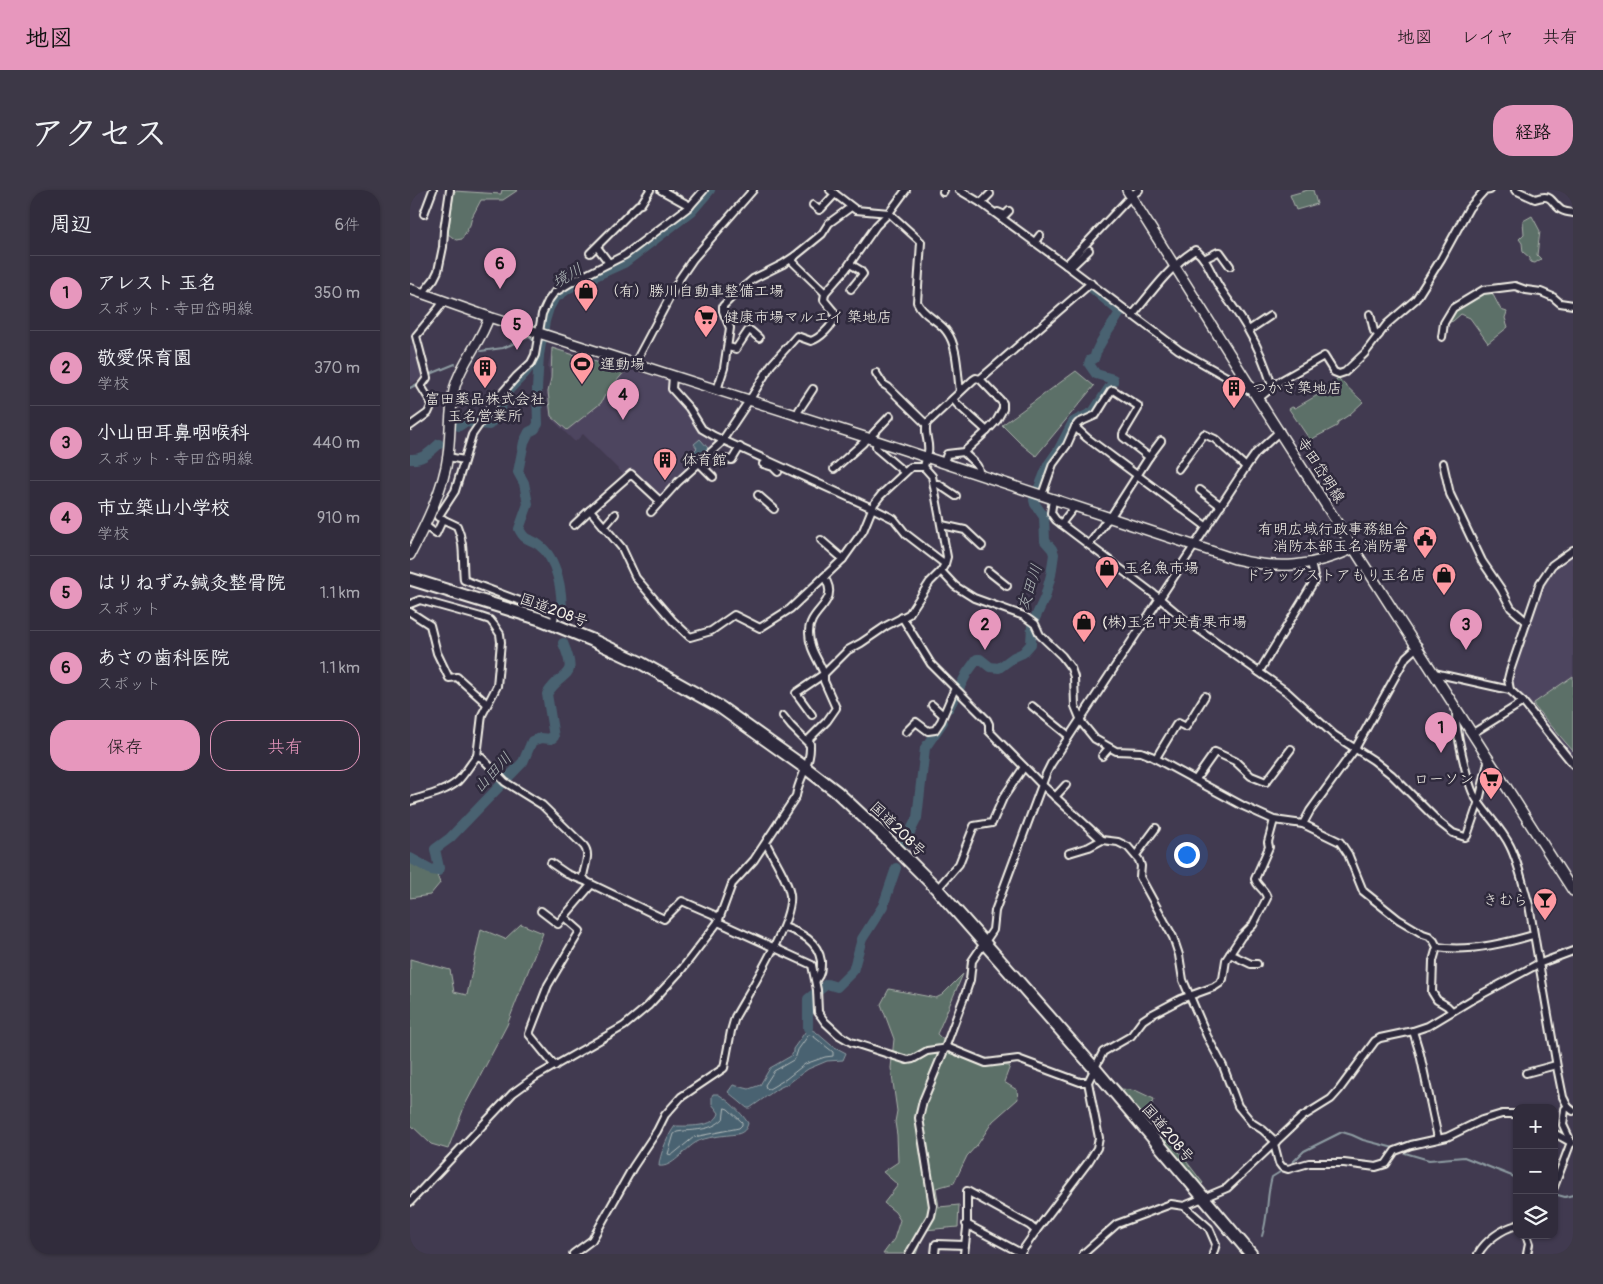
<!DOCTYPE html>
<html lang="ja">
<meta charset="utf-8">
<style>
body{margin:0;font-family:Pangolin,"Klee One",sans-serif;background:#3d3847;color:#f1f3f6}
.controls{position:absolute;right:15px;bottom:15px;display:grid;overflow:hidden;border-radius:10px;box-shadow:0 1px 4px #0004}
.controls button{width:45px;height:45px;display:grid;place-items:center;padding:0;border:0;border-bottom:1px solid #4c4856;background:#312c3c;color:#f1f3f6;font:25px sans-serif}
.you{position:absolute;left:776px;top:664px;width:18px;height:18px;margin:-12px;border:4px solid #fff;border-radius:50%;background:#1a73e8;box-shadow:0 0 0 8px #1a73e833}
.badge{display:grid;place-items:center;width:32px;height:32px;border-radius:50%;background:#e797bd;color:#111;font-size:16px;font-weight:700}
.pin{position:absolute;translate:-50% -41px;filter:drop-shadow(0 1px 2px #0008)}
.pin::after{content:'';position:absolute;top:26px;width:18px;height:15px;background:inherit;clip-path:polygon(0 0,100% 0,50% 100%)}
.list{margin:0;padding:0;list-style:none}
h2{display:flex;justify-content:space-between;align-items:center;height:65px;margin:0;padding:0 20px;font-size:21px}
h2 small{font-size:16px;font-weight:400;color:#a8a7af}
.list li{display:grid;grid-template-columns:32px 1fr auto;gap:15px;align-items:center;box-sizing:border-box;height:75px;padding:0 20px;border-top:1px solid #4c4856}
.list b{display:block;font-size:19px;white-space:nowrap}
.list p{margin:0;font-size:16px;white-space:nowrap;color:#a8a7af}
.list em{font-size:16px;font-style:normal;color:#a8a7af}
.actions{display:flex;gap:10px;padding:15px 20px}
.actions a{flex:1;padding:11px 0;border:1px solid #e797bd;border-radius:20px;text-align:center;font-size:18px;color:#e797bd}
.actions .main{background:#e797bd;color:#111}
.icon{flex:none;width:28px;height:28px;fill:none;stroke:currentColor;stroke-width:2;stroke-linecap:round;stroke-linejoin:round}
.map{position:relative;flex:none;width:1163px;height:1064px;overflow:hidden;border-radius:20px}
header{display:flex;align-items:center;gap:30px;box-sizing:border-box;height:70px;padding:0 25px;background:#e797bd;color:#111}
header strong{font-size:24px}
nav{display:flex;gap:28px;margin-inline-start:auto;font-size:18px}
.intro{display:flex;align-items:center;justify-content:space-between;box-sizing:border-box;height:120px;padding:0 30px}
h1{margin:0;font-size:35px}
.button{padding:12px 22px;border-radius:20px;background:#e797bd;color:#111;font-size:18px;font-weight:700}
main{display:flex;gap:30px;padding:0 30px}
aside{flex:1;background:#312c3c;border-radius:20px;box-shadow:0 1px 4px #0004}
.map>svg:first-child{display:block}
.built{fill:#4e455e}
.green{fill:#5b6f68;stroke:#a8b0a8}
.water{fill:#496271;stroke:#8d9ba1}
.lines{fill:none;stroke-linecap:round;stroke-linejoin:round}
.shore{stroke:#b0b8b8;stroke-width:1}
.stream{stroke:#8d9ba1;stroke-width:2}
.river{stroke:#496271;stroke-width:10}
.street-casing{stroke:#f4f1e8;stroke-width:10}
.secondary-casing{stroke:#f4f1e8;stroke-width:12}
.highway-casing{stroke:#f4f1e8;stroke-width:15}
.street{stroke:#2f2a3d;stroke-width:6}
.secondary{stroke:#2f2a3d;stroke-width:9}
.highway{stroke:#2f2a3d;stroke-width:11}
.labels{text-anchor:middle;stroke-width:5;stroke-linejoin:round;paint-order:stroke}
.poi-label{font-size:15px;fill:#f4f1e8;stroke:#2f2a3d;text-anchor:start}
.street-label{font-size:15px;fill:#f4f1e8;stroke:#2f2a3d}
.water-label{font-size:16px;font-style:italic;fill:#b0b8b8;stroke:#2f2a3d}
</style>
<header>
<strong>地図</strong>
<nav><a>地図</a><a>レイヤ</a><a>共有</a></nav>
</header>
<div class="intro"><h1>アクセス</h1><a class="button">経路</a></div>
<main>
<aside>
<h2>周辺<small>6件</small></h2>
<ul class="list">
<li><span class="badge">1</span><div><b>アレスト 玉名</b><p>スポット · 寺田岱明線</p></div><em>350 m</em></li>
<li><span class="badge">2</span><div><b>敬愛保育園</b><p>学校</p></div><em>370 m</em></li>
<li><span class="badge">3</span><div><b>小山田耳鼻咽喉科</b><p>スポット · 寺田岱明線</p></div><em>440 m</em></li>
<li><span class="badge">4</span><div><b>市立築山小学校</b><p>学校</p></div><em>910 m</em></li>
<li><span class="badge">5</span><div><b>はりねずみ鍼灸整骨院</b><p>スポット</p></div><em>1.1 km</em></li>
<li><span class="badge">6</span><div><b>あさの歯科医院</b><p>スポット</p></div><em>1.1 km</em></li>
</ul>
<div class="actions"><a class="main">保存</a><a>共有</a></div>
</aside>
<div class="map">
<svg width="1163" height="1064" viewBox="0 0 1163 1064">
<rect width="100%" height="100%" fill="#413a50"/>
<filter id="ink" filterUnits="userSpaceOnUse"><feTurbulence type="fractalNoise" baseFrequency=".02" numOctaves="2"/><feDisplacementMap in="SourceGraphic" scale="10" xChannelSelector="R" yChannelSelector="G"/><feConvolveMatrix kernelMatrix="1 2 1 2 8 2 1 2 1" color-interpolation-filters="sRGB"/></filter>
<g filter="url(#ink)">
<!-- built -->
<g class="built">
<path d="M10 155 7 163 16 185 0 195V156Z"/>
<path d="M142 157 259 191 260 203 282 226 288 238 296 246 309 252 250 309 222 280 215 286 173 244 165 252 140 227 137 203 141 189 138 176Z"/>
<path d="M1163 363V572L1147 552 1135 534 1101 497 1100 482 1133 394 1144 377Z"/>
</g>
<!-- green -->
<g class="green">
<path d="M92 0H108L93 10H71L62 27 60 35 52 49 46 50 38 44 44 1 91 4Z"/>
<path d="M898 0H903L907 14 886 20 880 5Z"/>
<path d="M1122 26 1130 41 1127 65 1131 69 1125 73 1120 72V68L1113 62 1112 53 1109 49 1114 44 1113 31Z"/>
<path d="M1073 100 1081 101 1091 120 1097 122 1095 128 1098 137 1078 153 1060 128 1051 124 1043 131 1037 133 1044 119Z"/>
<path d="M142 158 215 181 195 205 191 213 157 240 141 226 138 202 141 188Z"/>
<path d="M666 181 684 196 626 266 610 253 592 235Z"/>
<path d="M928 188 953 212 939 225 928 232 927 236 900 250 879 219 882 217 885 218 913 202Z"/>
<path d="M1163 486V561L1124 516V513Z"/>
<path d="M0 672 27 685 30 693 20 705 0 708Z"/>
<path d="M111 734 133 743 97 835 55 915 38 959 21 954 0 934V769L40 780 44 802 57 805 71 739 95 749Z"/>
<path d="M553 784 527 844 541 857 573 874 600 876 594 892 607 900 608 909 583 931 568 954 557 966 544 993 526 998 529 1017 549 1015 548 1037 515 1040 506 1064H473L484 1049 490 1030 485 1022 474 1013 488 995 473 982 488 972 487 945 485 932 487 921 481 878 484 849 471 814 479 799 526 808 532 805Z"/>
<path d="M689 875 712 899 727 901 744 909 739 924 760 947V950L793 993 791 995 752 950 696 890Z"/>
</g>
<!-- water -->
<g class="water">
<path d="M290 249 298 258 284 271 279 266 287 258 284 254Z"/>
<path d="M398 838 406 842 421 855 436 863 433 870 417 871 398 879 379 893 367 899 340 918H337L318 902 323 895 339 899 350 895 360 878 381 866 383 863V859Z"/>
<path d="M303 904H308C319 911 331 922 338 933 337 939 333 943 327 944 314 946 296 946 285 953 274 960 262 978 249 976 249 966 259 943 265 936 277 936 305 938 309 923L302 914V906Z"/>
</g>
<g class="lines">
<!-- shore -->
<g class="shore">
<path d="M399 845 403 846 423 862V866L415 867 395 874 376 889 359 899 356 898 355 895 364 881 385 869 388 860Z"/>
<path d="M315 918 318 919 332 932V935L329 938 284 947 262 965 258 964 264 944 267 942C283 939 300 942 313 929Z"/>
</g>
<!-- stream -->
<g class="stream">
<path d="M71 161 93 158 119 147 123 150"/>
<path d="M18 185 45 174"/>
<path d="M0 198 11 192"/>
<path d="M995 963 1019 970 1054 967 1107 988"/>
<path d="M881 974 894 961 932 942 942 945 953 950 984 958"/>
<path d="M1144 1004 1155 1007 1163 1005"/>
<path d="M852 1046C859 1025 856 1006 862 987L870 982"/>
</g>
<!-- river -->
<g class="river">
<path d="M129 165 127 199 128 234 125 239 119 242 114 252 108 282 114 293 118 314 109 339C116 353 121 348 129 355 148 369 152 402 152 423"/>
<path d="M49 236 55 232 79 235 89 223 96 203 115 183 129 165 135 131 139 118 144 109 159 98 214 73 282 21 300 0"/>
<path d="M0 269C13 270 20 262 29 254"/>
<path d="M539 518 557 483 567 469H570L580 477 589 478 604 467 613 463 621 454 622 435 635 407 641 385 644 364 642 359 635 351 634 327 625 314 624 310 638 275 648 261 663 232 683 222 703 192V189L686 184 679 174 680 170 684 169C688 151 702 138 710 122L677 94"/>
<path d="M495 652 507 628 515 558 533 532"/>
<path d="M0 668 22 680 28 681 29 678 25 659 40 648 113 572 122 551 131 548 141 549 144 547 137 504C153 478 169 491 153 453"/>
<path d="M398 838V809L417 794 427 797 443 781 452 749 473 716 486 678"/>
</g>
<defs>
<g id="street">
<path d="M251 0 280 16"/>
<path d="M420 0 446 20 479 23 511 52 507 112C513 126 529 130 537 142 548 157 547 182 550 201"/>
<path d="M549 0 571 13 660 78 769 160 815 186 833 198 838 200H843"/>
<path d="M1105 0 1125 9C1142 3 1140 11 1150 19 1153 22 1159 22 1163 23"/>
<path d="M533 2 534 0"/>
<path d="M571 13 580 4"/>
<path d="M403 15 409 20 411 19 425 4"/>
<path d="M588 22 595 25 599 21"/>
<path d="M14 24 23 0"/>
<path d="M624 53 630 45"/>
<path d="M187 57 199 73"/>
<path d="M180 63 228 15 231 14 240 0"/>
<path d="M385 66 382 71 415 103"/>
<path d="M794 69 808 62H810L820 76"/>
<path d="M440 74 450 80 453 84 441 99"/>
<path d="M656 75 721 6 729 0"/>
<path d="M660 78 679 60"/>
<path d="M12 104 24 89 28 81 33 57 34 40 40 0"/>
<path d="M960 124 964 141 969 145"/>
<path d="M722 126C741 103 760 76 785 60 797 68 802 86 810 98 819 112 830 125 838 140 848 157 856 176 862 196"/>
<path d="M839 140 860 126"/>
<path d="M1032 147 1034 133 1043 118 1073 100 1105 96 1116 100 1131 102 1143 107 1150 113 1163 115"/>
<path d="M318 157 326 159 338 141H341L349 148"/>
<path d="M225 173 270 88 283 69 343 0"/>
<path d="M466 183 473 194 478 197 516 234"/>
<path d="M263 186 262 199 279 218 292 239 304 246 462 318 484 329 496 344 535 374"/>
<path d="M307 200 314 178 320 138 313 121V116L323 106 343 89 373 74 385 66 412 44 419 33 441 17"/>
<path d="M543 209 547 214 577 241"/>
<path d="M848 209 870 191 914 166 924 182 929 184 935 182 955 163 977 134 1006 109 1031 69 1059 18 1074 1 1080 0"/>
<path d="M387 225 389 220 403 199"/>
<path d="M0 236 18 223 22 214 11 196 17 188 6 146 29 118 33 112"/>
<path d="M665 237 677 248 797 337"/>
<path d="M461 249 463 244 480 226"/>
<path d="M467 251 466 256 467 259 494 282"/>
<path d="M554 262C559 270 570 273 569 284"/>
<path d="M38 267 54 270"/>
<path d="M739 267 751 251"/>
<path d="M312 269 322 270 330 257"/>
<path d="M534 272 537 264 554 262 577 241 587 230 593 219V213L570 189"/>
<path d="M289 273 303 287"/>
<path d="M1033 273 1040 304 1072 371 1091 399 1101 418 1117 432"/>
<path d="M353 274 363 277 368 282"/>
<path d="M514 277C515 271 517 267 518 262 520 252 513 243 517 233L563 190 566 188 570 189 681 93"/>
<path d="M424 279 453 253 457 247"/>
<path d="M768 279 794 244 805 249 836 277"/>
<path d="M525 294H528L546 306"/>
<path d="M790 300 811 316"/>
<path d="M348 305 364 319"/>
<path d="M632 305 643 274 657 255 665 237 668 233 686 225 701 201 703 200 728 216V219L713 244V247L739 267 700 328 696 331 679 355"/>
<path d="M643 309 641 323 646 330 749 408 774 429 877 502 924 545 963 570 982 585 1029 632 1043 643 1055 647 1057 646 1069 611 1079 568"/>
<path d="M241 322 268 292 310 254 342 206 361 175 387 146 401 151C410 148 423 136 425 126L424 122 414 110 415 103 436 79 466 36 479 23 496 0"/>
<path d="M651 334 665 316"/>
<path d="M164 335 180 320"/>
<path d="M532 335 555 340 572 356"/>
<path d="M16 336 26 344 33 329"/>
<path d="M194 337 205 324"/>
<path d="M411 350 433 369"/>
<path d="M531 381 545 396 564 408 614 426 625 434 630 445 652 466 661 478 664 487 665 516 672 533 685 549 706 561 731 562 741 566 833 616 864 630 893 634 930 652 938 664 953 701 988 729 1013 744 1019 746 1024 751 1027 757 1023 771 1022 802 1027 810 1037 816 1042 821"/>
<path d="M578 381 597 396"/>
<path d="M0 414 10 410 71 427 80 430 84 435 90 444 91 452 87 496 72 525 67 566 72 568 95 592 132 615 174 656C181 665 174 676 173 687L177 692 254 729 272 711 309 727"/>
<path d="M0 422 20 435 27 463 39 488 47 487 76 513"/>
<path d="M492 427 521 474 577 530 579 534V541L628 591 692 650 708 652 718 657 729 670 731 676 730 687 763 747 769 765 773 790 797 846 813 876 828 916 842 933 853 940 866 952"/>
<path d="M143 434 145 425 142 423 54 390C52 371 55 354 47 336L28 327 45 301 62 245 86 210 106 187 121 173 125 165 132 124 138 111 144 103 160 93 215 65 280 16 294 0"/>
<path d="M849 482 905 390 901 373"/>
<path d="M1024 483 1100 500 1113 512 1163 574"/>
<path d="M1100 500 1098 489 1100 481 1130 393 1142 375 1163 360"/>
<path d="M522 515 533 525"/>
<path d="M622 516 659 546"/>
<path d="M1047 519C1042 530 1058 593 1064 605 1074 623 1091 637 1100 656 1109 674 1113 696 1119 715L1147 877 1153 907 1158 917 1163 921"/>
<path d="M402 525 386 503 414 484C409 470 399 459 399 443 398 419 432 413 414 387"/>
<path d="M373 526 381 536 400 555"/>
<path d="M496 542 506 532 518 541 525 540 531 531 545 498"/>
<path d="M1063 543 1113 512"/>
<path d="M692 566 699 558"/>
<path d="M746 568 766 535 768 533 776 537 795 506"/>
<path d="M786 589 805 562 825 571 841 586 856 592 881 559"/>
<path d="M645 607 656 595"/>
<path d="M0 611C15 606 36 602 48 591 54 585 61 573 67 566"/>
<path d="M893 634 900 621 945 559 996 467 1008 456"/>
<path d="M659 663 679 657 692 650"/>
<path d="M726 665 746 638"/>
<path d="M141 673 157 684 175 691"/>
<path d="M527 699 549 674 564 636 582 633 593 608 614 577"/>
<path d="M131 721 148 734 181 695"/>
<path d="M308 732 402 775 407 800 408 822 415 832 429 845 441 852 497 870 503 869 517 861 539 858 576 873 608 869 670 892H678"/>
<path d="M374 737C391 743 408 751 411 771 411 779 411 784 406 790"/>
<path d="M1027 757C1058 762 1093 754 1123 745"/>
<path d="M820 764 841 774H847"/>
<path d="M1003 841 1010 864 1028 948"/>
<path d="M145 876 119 844 138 795 170 741 154 727"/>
<path d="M1116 883 1146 875"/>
<path d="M1144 943 1162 953"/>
<path d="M864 954 869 973 872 977 878 979 899 973H934L966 977 976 974 985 961 1001 955 1037 947 1072 930 1092 924H1107"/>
<path d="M1144 997 1161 952 1153 935 1155 919 1158 917"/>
<path d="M0 1012 103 903 125 887 214 836 238 816 272 779 308 732 322 694 344 670 386 606C389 586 404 571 399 549L417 531 426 518 414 491V484L438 460 451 453 476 436 499 424 520 392 531 381 535 374 537 367 522 286 514 277H501L471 305 464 314 453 341 433 369 380 419 350 438 324 425 301 441 280 447 263 431 226 388 212 358 180 320 221 284 250 311"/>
<path d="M774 1016 799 1038 806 1054 803 1064"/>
<path d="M556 1034 611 1063"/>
<path d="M1116 1045 1119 1054 1117 1064"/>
<path d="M163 1064 182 1050 223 977 247 941 255 925 271 907 314 878 321 841 325 827C339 802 384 731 380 705 377 688 364 669 356 653"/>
<path d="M499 1064 521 1026 523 1016 509 928 513 911 535 858 556 802 560 790 562 771 583 740 585 721 636 584 641 574 836 277 846 263 870 241"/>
<path d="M525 1064 526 1054 555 1055"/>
<path d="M554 1064 557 1038V1001L619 1035 626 1041 679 971 687 958 689 948 678 892 693 862 721 846 733 830 739 826 771 809 804 797 810 793 813 789 816 770 831 747 843 735 857 708C856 700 847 697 845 689L859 657 858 652 864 630"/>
<path d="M610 1064 626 1041"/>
<path d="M673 1064 707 1034 761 1014 774 1016 817 998 892 927 921 909 929 900 965 851 970 848 1003 841 1018 836 1063 809 1128 774 1163 761"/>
<path d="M1068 1064C1076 1050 1092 1039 1107 1035"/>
</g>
<g id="secondary">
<path d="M717 0 848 209 1163 701"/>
<path d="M0 99 79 127 461 249 825 369C869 380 903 377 945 358"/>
<path d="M0 365C15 336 34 298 38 265 41 242 39 219 45 196 52 171 71 152 79 127"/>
</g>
<path id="highway" d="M0 389 130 429 182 450 231 473 310 517 397 579 427 602 475 647 527 699 685 879 841 1064"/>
</defs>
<!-- street casing -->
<use href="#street" class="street-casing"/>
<!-- secondary casing -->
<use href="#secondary" class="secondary-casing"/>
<!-- highway casing -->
<use href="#highway" class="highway-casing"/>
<!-- street -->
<use href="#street" class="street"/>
<!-- secondary -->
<use href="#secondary" class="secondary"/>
<!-- highway -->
<use href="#highway" class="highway"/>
</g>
</g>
<!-- icons -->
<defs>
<symbol id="shop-pin" viewBox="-11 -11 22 30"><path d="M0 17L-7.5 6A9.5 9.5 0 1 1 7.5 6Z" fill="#ff9aa2" stroke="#2f2a3d"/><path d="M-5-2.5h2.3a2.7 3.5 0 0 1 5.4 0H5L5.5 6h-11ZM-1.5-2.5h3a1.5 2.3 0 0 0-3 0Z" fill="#111"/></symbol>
<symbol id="supermarket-pin" viewBox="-11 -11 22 30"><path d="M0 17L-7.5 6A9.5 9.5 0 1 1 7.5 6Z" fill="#ff9aa2" stroke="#2f2a3d"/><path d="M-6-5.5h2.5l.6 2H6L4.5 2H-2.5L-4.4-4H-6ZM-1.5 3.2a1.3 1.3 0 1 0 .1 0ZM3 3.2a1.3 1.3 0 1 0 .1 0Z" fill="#111"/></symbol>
<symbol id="stadium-pin" viewBox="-11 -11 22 30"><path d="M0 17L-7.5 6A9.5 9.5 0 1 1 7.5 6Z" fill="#ff9aa2" stroke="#2f2a3d"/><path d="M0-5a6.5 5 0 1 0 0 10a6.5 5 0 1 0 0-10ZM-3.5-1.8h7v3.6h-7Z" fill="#111"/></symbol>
<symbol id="building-pin" viewBox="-11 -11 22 30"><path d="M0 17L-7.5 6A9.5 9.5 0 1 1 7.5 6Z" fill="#ff9aa2" stroke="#2f2a3d"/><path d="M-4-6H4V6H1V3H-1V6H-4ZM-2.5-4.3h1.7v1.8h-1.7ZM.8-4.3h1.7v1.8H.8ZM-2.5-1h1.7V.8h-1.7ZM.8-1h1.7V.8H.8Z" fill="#111"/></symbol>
<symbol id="civic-pin" viewBox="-11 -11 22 30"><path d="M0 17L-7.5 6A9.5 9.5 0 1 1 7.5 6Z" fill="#ff9aa2" stroke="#2f2a3d"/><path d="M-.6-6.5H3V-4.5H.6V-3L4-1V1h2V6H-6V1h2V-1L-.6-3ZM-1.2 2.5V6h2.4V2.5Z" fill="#111"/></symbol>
<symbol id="bar-pin" viewBox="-11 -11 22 30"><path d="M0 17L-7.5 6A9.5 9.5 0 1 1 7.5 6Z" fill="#ff9aa2" stroke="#2f2a3d"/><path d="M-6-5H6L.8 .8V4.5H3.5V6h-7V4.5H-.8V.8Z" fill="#111"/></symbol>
</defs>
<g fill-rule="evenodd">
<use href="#shop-pin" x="162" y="87" width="28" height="38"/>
<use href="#supermarket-pin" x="282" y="113" width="28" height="38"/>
<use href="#stadium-pin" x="158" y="160" width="28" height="38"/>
<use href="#building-pin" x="61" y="164" width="28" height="38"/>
<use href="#building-pin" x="810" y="184" width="28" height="38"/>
<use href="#building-pin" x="241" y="256" width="28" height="38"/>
<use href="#civic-pin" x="1001" y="334" width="28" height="38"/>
<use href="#shop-pin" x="683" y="364" width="28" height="38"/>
<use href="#shop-pin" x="1020" y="371" width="28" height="38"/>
<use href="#shop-pin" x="660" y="418" width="28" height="38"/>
<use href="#supermarket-pin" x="1067" y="575" width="28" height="38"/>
<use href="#bar-pin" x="1121" y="696" width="28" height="38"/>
</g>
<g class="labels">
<!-- poi labels -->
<g class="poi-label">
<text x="194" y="106">（有）勝川自動車整備工場</text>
<text x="314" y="132">健康市場マルエイ 築地店</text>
<text x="190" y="179">運動場</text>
<text x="842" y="203">つかさ築地店</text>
<text x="75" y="214" text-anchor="middle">富田薬品株式会社<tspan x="75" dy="17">玉名営業所</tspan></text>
<text x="272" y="275">体育館</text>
<text x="998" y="344" text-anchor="end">有明広域行政事務組合<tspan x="998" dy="17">消防本部玉名消防署</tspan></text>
<text x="714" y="383">玉名魚市場</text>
<text x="1016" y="390" text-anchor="end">ドラッグストアもり玉名店</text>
<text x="692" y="437">(株)玉名中央青果市場</text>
<text x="1064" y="594" text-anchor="end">ローソン</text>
<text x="1118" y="715" text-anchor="end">きむら</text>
</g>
<!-- street labels -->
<g class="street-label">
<text transform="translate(911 280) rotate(57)" y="5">寺田岱明線</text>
<text transform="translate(144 420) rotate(20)" y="5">国道208号</text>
<text transform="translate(488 639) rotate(44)" y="5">国道208号</text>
<text transform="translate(758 943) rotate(50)" y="5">国道208号</text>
</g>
<!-- water labels -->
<g class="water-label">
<text transform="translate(157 85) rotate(-30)" y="6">境川</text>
<text transform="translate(619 397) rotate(-72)" y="6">友田川</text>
<text transform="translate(82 582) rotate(-47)" y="6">山田川</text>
</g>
</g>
</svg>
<div class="controls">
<button>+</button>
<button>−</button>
<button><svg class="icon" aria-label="layers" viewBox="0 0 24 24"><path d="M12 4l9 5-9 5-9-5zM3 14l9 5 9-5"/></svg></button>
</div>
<div class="you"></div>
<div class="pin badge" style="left:1031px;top:563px">1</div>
<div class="pin badge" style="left:575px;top:460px">2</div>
<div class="pin badge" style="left:1056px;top:460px">3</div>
<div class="pin badge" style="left:213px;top:230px">4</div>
<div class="pin badge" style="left:107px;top:160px">5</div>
<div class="pin badge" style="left:90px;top:99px">6</div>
</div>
</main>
